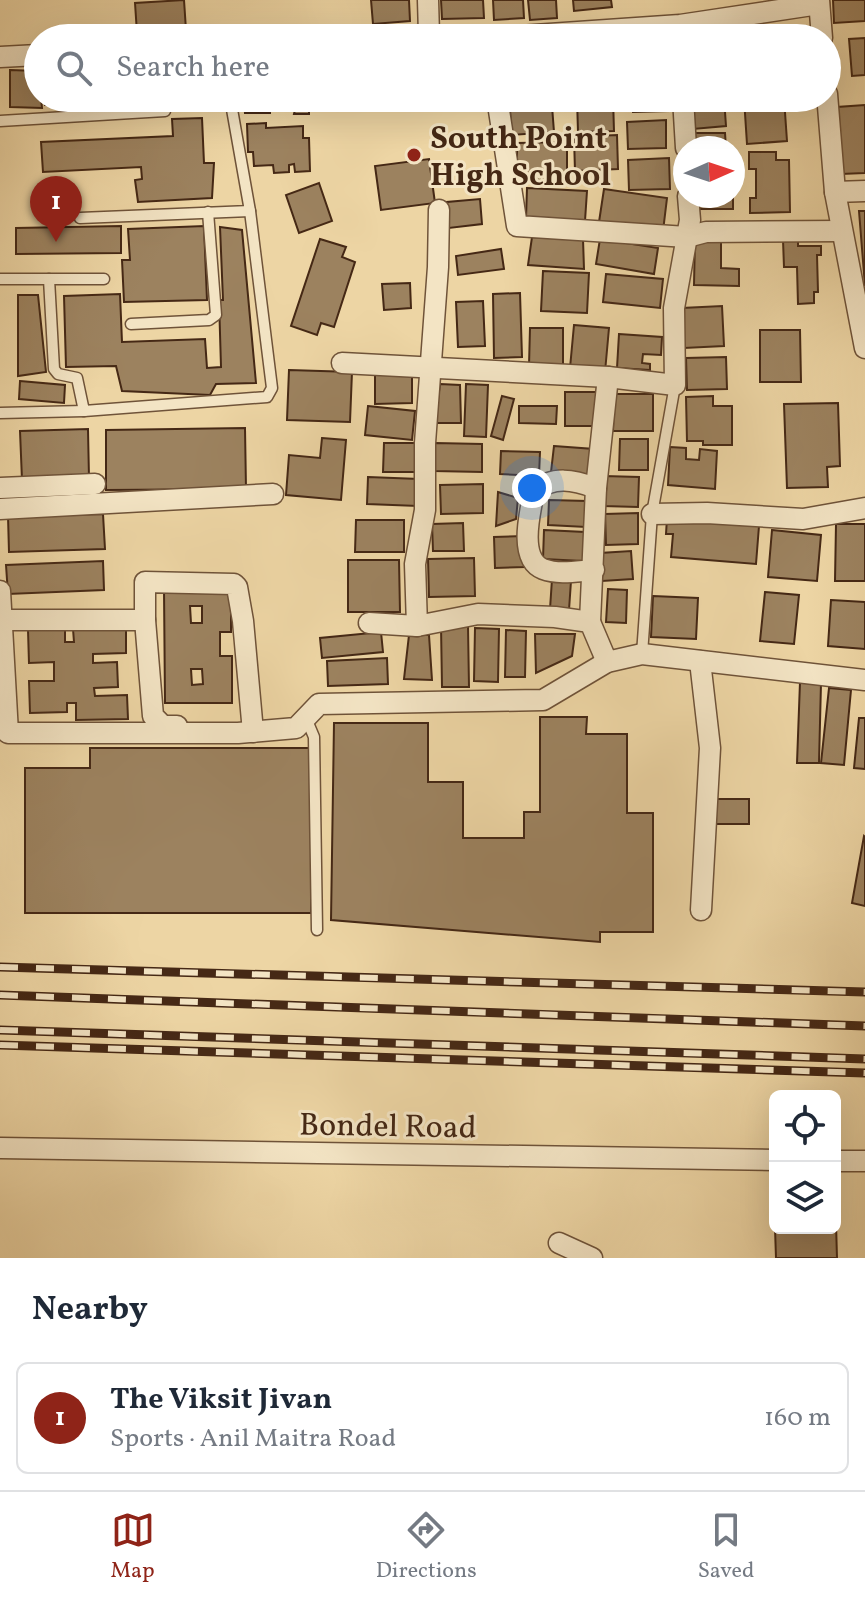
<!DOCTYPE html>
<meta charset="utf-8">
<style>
body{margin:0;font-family:Vollkorn,serif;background:#f6f6f7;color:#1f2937}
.controls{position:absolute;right:24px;bottom:24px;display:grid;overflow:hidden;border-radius:12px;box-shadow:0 8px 32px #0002}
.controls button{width:72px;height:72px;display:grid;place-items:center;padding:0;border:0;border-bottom:2px solid #e0e1e3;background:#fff;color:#1f2937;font:40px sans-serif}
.compass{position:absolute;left:673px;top:136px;width:72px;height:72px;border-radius:50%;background:#fff;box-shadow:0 8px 32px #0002;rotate:87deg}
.you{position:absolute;left:532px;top:488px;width:28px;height:28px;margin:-20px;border:6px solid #fff;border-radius:50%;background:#1a73e8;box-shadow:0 0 0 12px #1a73e833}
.badge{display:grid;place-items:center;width:52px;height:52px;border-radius:50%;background:#8f2418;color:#fff;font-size:26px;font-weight:700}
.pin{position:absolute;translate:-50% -66px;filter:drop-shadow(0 2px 4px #0008)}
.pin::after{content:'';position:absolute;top:42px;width:28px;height:24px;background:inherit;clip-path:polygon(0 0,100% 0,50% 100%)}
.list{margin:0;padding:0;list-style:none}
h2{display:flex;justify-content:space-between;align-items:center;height:104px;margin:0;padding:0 32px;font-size:34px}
h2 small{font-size:26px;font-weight:400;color:#747a83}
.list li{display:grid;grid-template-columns:52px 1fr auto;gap:24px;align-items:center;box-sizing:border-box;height:112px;margin:0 16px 16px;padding:0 16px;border:2px solid #e0e1e3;border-radius:12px}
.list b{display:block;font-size:30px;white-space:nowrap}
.list p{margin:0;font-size:26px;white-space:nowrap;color:#747a83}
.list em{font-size:26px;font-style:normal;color:#747a83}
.icon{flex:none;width:44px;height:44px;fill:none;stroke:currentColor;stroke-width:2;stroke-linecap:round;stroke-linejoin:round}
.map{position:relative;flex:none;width:865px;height:1258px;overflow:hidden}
.search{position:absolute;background:#fff;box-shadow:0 8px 32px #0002;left:24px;right:24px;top:24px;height:88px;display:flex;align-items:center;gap:20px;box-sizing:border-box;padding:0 28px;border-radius:44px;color:#747a83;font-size:30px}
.sheet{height:232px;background:#fff}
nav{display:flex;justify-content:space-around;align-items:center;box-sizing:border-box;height:112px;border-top:2px solid #e0e1e3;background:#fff;font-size:22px;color:#747a83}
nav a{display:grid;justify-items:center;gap:4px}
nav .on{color:#8f2418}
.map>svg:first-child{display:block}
.building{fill:#9c825f;stroke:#452815;stroke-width:2;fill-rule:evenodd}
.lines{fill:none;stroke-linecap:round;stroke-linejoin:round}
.service-casing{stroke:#6f5339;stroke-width:13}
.minor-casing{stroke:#6f5339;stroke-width:23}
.service{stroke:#f3e4c4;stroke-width:10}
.minor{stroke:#f3e4c4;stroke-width:20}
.rail-casing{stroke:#452815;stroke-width:9}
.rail{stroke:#f3e4c4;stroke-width:6;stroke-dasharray:18;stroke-linecap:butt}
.poi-dot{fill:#8f2418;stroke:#f3e4c4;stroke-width:3}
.labels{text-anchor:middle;stroke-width:6;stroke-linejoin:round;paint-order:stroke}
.poi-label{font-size:32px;font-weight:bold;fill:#452815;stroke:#f3e4c4;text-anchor:start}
.street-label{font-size:32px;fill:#452815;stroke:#f3e4c4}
</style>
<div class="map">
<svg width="865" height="1258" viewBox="0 0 865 1258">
<rect width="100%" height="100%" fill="#edd5a4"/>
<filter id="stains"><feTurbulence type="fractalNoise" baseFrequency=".0025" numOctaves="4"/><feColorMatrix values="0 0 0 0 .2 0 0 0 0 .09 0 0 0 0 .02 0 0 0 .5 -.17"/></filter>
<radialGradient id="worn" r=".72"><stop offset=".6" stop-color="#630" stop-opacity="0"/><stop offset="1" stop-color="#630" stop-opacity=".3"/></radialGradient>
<!-- building -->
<g class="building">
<path d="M184 0 186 30 137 33 135 3Z"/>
<path d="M371 0H409L410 21 373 24Z"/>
<path d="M441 0H483L484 18 442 19Z"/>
<path d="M493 0H523L524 18 494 20Z"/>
<path d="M528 0H556L557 18 530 20Z"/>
<path d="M573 0H611L612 7 574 11Z"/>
<path d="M833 0H865V21L834 23Z"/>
<path d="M779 25 780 38H742L741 28Z"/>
<path d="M865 38V75L852 76 849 39Z"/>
<path d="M10 70 38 71V98H41L42 108 10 107Z"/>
<path d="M45 98H75L76 103 45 105Z"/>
<path d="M81 98H112V102L81 104Z"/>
<path d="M117 98H145V103L117 106Z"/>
<path d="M244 98H309V114H294L295 110 278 108 279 102 270 103V113H245Z"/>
<path d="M435 98H481V102L437 109Z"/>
<path d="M577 98H613L614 131 578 132Z"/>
<path d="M632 98H669V111L633 112Z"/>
<path d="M724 98 726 126 693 129 690 99Z"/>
<path d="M744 98H784L787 141 747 144Z"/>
<path d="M865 105V173L841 174 837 107Z"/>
<path d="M552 106 554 132 511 135 510 108Z"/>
<path d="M202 118 204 163H214L212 198 138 202 135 180 142 179 141 167 43 172 41 142 173 136 172 119Z"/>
<path d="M666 120V148L628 149 627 122Z"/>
<path d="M266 123V128L303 126V138H309L310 171 295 172 294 164 289 165V172L274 173 273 165 254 166 253 152H248L247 124Z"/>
<path d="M694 133H725L726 148H694Z"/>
<path d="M617 135 618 169 575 171 574 137Z"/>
<path d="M567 142V181L517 182V143Z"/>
<path d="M749 152H776V160H789L790 212 750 213V198H756V169H749Z"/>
<path d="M669 158 670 189 629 190 628 160Z"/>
<path d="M429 159 435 203 381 210 375 166Z"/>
<path d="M319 183 332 221 299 233 286 195Z"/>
<path d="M527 188 587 191 585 221 526 218Z"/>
<path d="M604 189 667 198 663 231 599 222Z"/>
<rect x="695" y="196" width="38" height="13"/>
<path d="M480 199 482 224 449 228 447 202Z"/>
<path d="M859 211H865V286Z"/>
<path d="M121 226V253L16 254V228Z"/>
<path d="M204 226 207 300 124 302 122 260H130L128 229Z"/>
<path d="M220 227 242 230 256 383 216 384 210 395 122 391 116 366 66 367 64 296 120 294 122 342 205 339 207 368 221 367 219 300H223Z"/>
<path d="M532 237 583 239 584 269 528 265Z"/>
<path d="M695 238 721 239V268L739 269V286L694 285Z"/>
<path d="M320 239 346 247 342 257 355 262 334 327 321 323 317 335 291 326Z"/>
<path d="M600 239 658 248 654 274 596 264Z"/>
<path d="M783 240H798V246H821V255H817L818 292H814V303L798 304 797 267H784Z"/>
<path d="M501 249 504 269 458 275 456 256Z"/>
<path d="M543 271 589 273 587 313 541 311Z"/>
<path d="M606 274 663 279 660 308 603 302Z"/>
<path d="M410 283 411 308 384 310 382 284Z"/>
<path d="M520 293 522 357 494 358 493 294Z"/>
<path d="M18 295H38L46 372 18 376Z"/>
<path d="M483 301 485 346 458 347 456 302Z"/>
<path d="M722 306 724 346 684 348 682 308Z"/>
<path d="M574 325 609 328 605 372 570 368Z"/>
<path d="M530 328H563V367L529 366Z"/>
<path d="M760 330H800L801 382H760Z"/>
<path d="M619 334 662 337 661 355 643 354 642 363 650 364V370L617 368Z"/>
<path d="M726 357 727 389 687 390 686 358Z"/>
<path d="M289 370 352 372 350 422 287 420Z"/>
<path d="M412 371V403L375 404V372Z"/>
<path d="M20 381 65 385 64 403 19 399Z"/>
<path d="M440 384 460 385 461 423H435Z"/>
<path d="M466 384 488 385 486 437 464 436Z"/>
<rect x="565" y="392" width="33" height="34"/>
<path d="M614 394H653V431H613Z"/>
<path d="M502 396 514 399 503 440 491 436Z"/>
<path d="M713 396V406H732V445H703V441H687L686 397Z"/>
<path d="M838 403 840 466 827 467 828 487 787 488 784 404Z"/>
<path d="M368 406 415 411 412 440 365 435Z"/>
<path d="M519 406H557L556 424 519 423Z"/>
<path d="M245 428 246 489 106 490V430Z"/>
<path d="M88 429 89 478 22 480 20 431Z"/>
<path d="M322 438 346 440 341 500 286 495 289 455 320 458Z"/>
<path d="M620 439H648V470H619Z"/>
<path d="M384 443H417V472H383Z"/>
<path d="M435 443 482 444V472L434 471Z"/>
<path d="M554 446 594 449 592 476 551 472Z"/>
<path d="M670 447 686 448V459L699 460 700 449 717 451 715 489 668 485Z"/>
<path d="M501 451 540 452 539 476 500 474Z"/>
<path d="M604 476 639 477 638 507 603 506Z"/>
<path d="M368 477 419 479 418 506 367 504Z"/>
<path d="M483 484V513L441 514 440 485Z"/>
<path d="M498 492 518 498 516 519 496 526Z"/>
<path d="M549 500 587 501 586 527 548 525Z"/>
<path d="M638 513V544L606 545 605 514Z"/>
<path d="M103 514 105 549 9 552 8 516Z"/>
<path d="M667 518 759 526 756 564 671 557 673 534H666Z"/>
<path d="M356 520H404V552H355Z"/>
<path d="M463 523 464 551H433L432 524Z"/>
<path d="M836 524H865V581H835Z"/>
<path d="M544 530 585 532 583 561 543 559Z"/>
<path d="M772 530 821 535 817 581 768 577Z"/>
<path d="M524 536 525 567 495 568 494 537Z"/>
<path d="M631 551 633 579 602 581 600 553Z"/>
<path d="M474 558 475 596 429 597 428 559Z"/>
<path d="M348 560H399L400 612H348Z"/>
<path d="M103 561 104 590 8 594 6 565Z"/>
<path d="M552 579 571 581 569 610 550 609Z"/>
<path d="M164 589H231V632H220V656H232V703H165ZM190 606H202V623H191ZM191 669H202L203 684 192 685Z"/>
<path d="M608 589 627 590 626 623 606 622Z"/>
<path d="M765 592 799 595 794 644 760 641Z"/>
<path d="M653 596 698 598 696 639 651 637Z"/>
<path d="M831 600 865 602V649L828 646Z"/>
<path d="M441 626H468L469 687H442Z"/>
<path d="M126 627V653L93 654V663L117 662 118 687 94 688 95 696 127 695 128 719 76 720V703H67V712L30 713 29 681H54V662L29 663 28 630 65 629V642H74L73 629Z"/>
<path d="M475 628 499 629 498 682 474 681Z"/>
<path d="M506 630 526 631 525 677H505Z"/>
<path d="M381 632 383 652 322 658 320 638Z"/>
<path d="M535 634H575L572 656 536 673Z"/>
<path d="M409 635H429L432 680 404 679Z"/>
<path d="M387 658 388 684 328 686 327 661Z"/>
<path d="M800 682 821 683 819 763H797Z"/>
<path d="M829 688 851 690 844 765 821 763Z"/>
<path d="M540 717H587L586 734H627V813H653V932H600V942L331 920 334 723H428V782H463V838H524V812H540Z"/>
<path d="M859 718H865V769L854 768Z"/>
<path d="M90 748H311V913H25V768H90Z"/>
<path d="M716 799H749V824H715Z"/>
<path d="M864 836 865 837V906L852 903Z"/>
<path d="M836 1223 837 1258H776L775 1228H835Z"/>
</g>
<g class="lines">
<defs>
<g id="service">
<path d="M0 121 165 111"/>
<path d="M80 218 250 211 230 98"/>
<path d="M0 279H49L54 369 58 374 77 378 84 411 267 397 272 388 250 211"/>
<path d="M49 279H104"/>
<path d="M131 324 209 320 216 315 208 212"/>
<path d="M0 413 84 411"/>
<path d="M642 654 652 514 675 385"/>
<path d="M306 718 314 737 317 930"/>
</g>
<g id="minor">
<path d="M428 0 429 35"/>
<path d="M819 0 822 38"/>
<path d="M347 38 429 35 485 38"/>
<path d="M492 38 680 25 819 4"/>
<path d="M0 57 38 55"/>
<path d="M827 94 835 192 865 348"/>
<path d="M497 98 517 226 687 237 706 232 841 231"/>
<path d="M683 98 686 148"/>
<path d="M835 192 865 191"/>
<path d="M439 210 438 267 425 443V510L415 564 417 626 478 614 555 617 590 622 607 662"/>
<path d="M342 363 608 377 675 385 674 308 690 220 688 196"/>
<path d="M0 488 95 484"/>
<path d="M0 509 273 494"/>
<path d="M652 514 707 513 803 519 865 508"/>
<path d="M594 570C578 571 559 575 543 569 518 559 530 512 534 492 553 475 574 480 596 488"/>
<path d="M0 591 8 733H238L296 728 319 704 543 700 607 662 642 654 865 680"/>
<path d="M1 620H145V582L234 584 237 587 243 621 253 732"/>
<path d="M145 620 153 716 163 726H177"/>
<path d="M590 622 596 488 608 377"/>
<path d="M369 623 417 626"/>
<path d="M700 661 710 748 701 910"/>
<path d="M0 1148 775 1160"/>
<path d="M835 1161H865"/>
<path d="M559 1243 592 1258"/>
</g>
</defs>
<!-- service casing -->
<use href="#service" class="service-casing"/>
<!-- minor casing -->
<use href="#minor" class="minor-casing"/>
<!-- service -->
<use href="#service" class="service"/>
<!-- minor -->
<use href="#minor" class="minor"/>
<defs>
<g id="rail">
<path d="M0 967 865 992"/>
<path d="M0 995 865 1026"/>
<path d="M0 1030 865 1059"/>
<path d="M0 1045 865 1073"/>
</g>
</defs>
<!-- rail casing -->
<use href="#rail" class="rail-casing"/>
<!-- rail -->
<use href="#rail" class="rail"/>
</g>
<!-- markers -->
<circle class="poi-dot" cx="414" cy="155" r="8"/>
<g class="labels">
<!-- poi labels -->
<g class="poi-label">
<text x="430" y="148">South Point<tspan x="430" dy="37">High School</tspan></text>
</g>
<!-- street labels -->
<g class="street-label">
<text transform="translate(388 1125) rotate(1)" y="11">Bondel Road</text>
</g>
</g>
<rect width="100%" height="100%" filter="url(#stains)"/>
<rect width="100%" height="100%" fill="url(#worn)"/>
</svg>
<div class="controls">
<button><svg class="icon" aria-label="locate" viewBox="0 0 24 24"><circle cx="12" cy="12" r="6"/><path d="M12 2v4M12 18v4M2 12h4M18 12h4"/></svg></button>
<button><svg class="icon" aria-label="layers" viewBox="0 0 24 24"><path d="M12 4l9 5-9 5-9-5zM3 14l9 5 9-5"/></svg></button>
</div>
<svg class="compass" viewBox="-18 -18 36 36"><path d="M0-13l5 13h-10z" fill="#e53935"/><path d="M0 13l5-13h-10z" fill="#747a83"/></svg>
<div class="you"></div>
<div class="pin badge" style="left:56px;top:242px">1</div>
<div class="search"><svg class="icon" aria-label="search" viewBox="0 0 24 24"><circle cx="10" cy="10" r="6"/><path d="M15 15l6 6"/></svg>Search here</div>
</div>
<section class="sheet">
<h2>Nearby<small></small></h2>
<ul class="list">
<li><span class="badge">1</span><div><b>The Viksit Jivan</b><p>Sports · Anil Maitra Road</p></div><em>160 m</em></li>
</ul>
</section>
<nav>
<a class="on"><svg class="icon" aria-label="map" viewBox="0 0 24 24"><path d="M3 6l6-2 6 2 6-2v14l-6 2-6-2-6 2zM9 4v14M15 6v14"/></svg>Map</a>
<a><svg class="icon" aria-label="directions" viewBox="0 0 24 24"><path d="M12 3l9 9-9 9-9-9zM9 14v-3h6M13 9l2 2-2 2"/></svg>Directions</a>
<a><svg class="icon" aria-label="saved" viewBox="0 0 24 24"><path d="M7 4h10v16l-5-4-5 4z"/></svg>Saved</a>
</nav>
